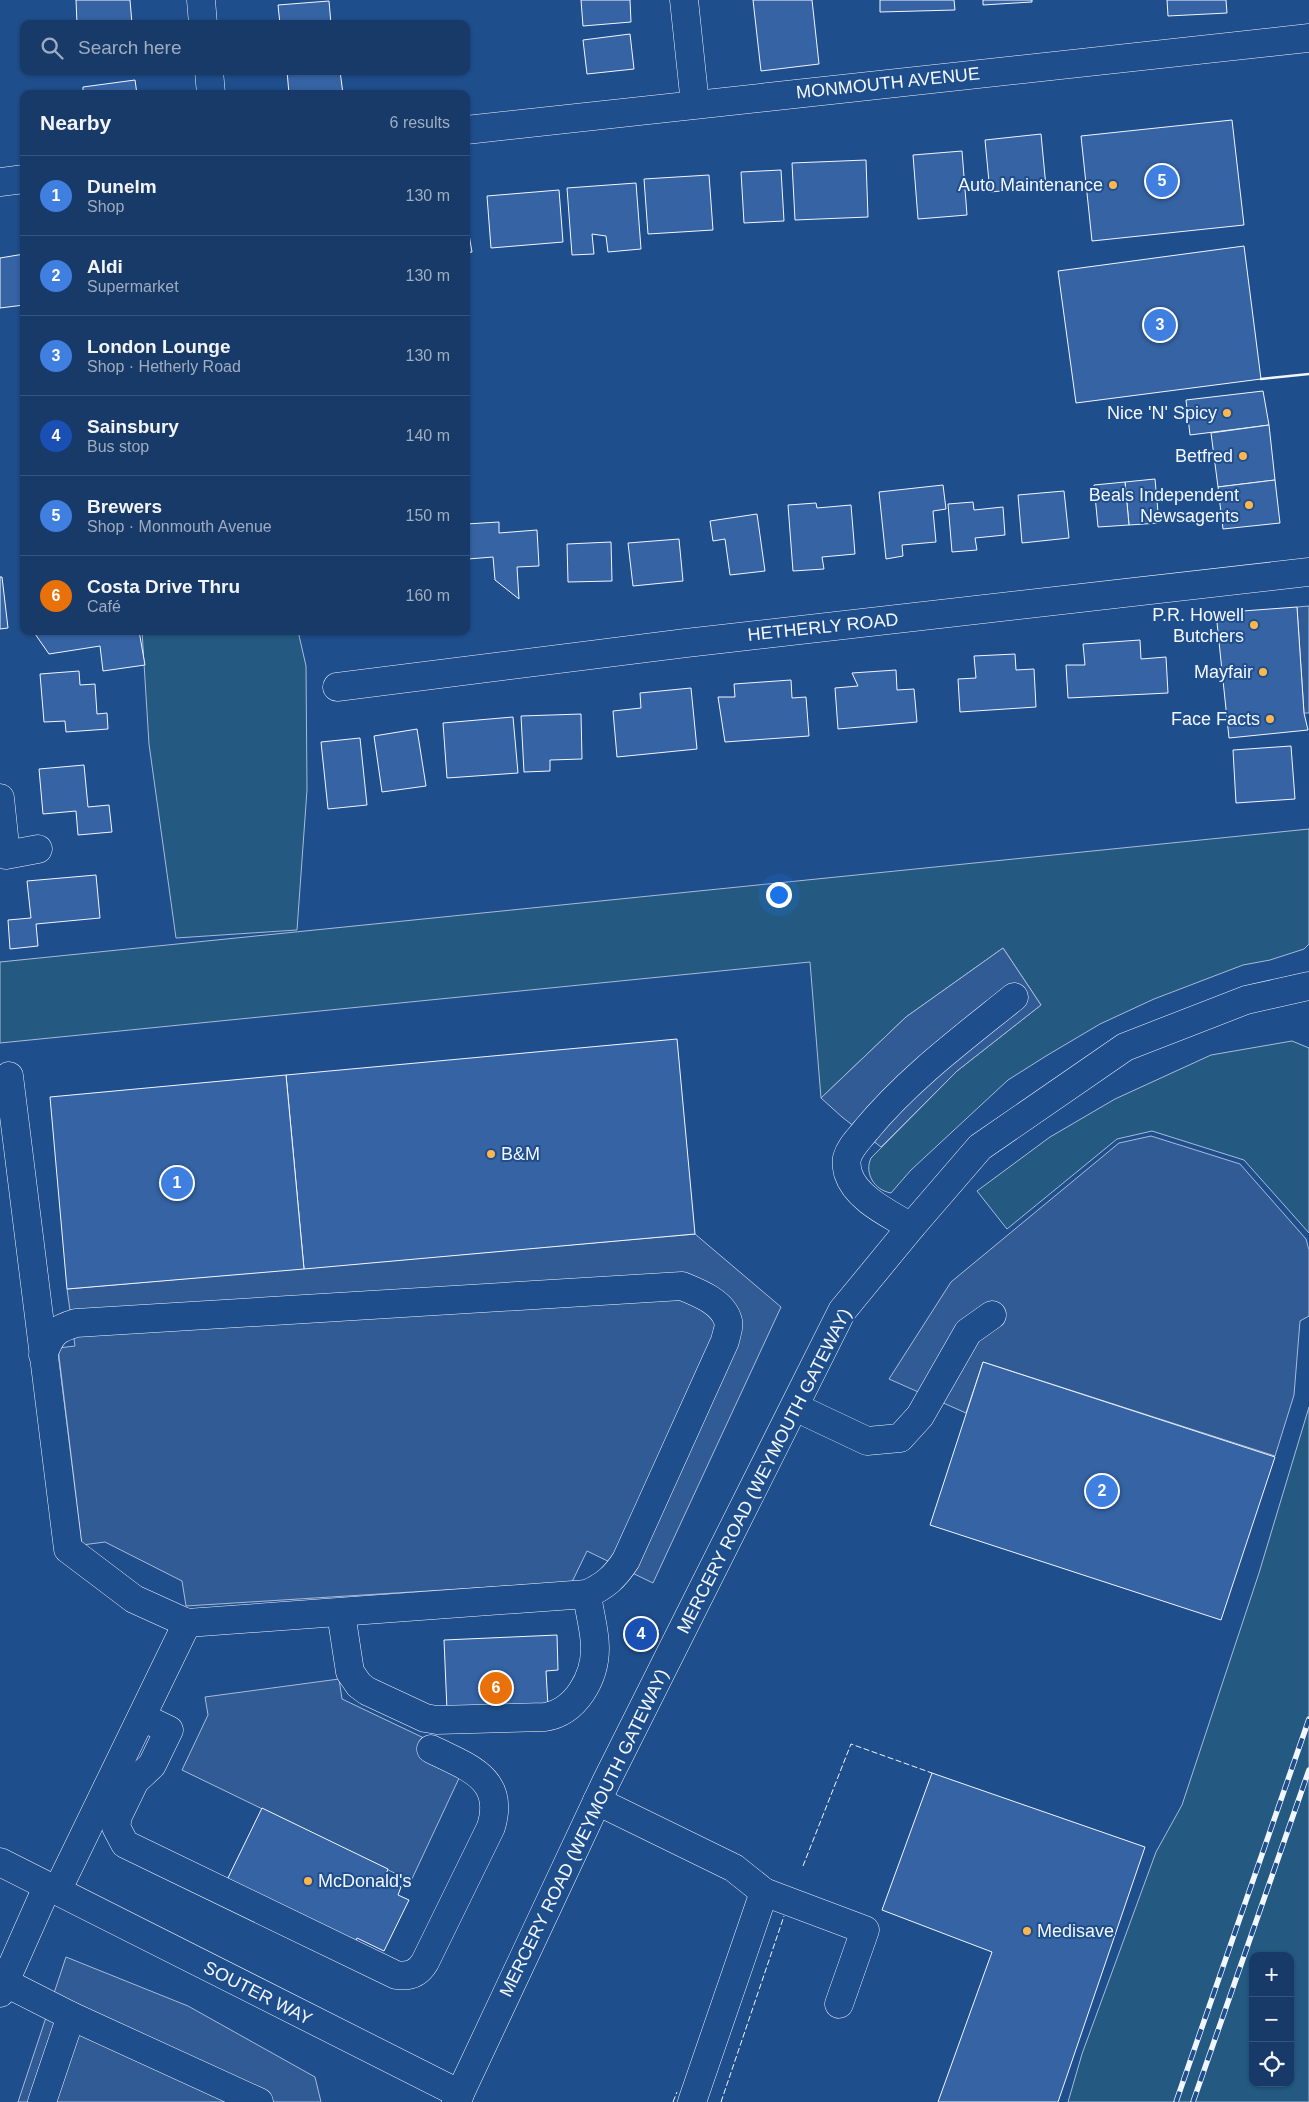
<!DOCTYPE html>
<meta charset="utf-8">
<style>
body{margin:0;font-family:Helvetica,sans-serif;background:#20416f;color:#f1f3f6}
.controls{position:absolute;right:15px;bottom:15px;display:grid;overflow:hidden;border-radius:10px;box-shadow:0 1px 4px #0004}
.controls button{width:45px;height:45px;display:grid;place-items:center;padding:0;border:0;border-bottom:1px solid #36547d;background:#173a69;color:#f1f3f6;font:25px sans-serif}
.you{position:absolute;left:778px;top:894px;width:18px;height:18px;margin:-12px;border:4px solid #fff;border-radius:50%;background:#1a73e8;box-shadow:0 0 0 8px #1a73e833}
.badge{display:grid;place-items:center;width:32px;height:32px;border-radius:50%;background:#e797bd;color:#fff;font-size:16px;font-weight:700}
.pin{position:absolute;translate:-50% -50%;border:2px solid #fff;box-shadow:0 1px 5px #0006}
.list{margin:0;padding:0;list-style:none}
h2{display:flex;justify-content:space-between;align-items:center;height:65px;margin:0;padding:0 20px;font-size:21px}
h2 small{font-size:16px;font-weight:400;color:#9eadc0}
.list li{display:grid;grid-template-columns:32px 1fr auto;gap:15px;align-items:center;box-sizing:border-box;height:80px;padding:0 20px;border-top:1px solid #36547d}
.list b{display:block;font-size:19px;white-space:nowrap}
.list p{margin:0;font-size:16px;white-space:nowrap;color:#9eadc0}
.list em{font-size:16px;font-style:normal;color:#9eadc0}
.icon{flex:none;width:28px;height:28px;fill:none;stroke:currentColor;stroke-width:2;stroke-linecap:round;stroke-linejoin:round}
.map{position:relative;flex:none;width:1309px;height:2102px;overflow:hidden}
.search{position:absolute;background:#173a69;box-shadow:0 1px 4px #0004;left:20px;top:20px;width:450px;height:55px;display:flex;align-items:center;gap:12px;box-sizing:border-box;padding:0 18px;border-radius:10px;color:#9eadc0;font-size:19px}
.panel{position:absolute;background:#173a69;box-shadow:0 1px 4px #0004;left:20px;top:90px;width:450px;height:545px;border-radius:10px}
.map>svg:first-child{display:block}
.green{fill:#245a82;stroke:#a8bbd7;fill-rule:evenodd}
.parking{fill:#305b95;stroke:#a8bbd7}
.building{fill:#3563a3;stroke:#f2f6ff}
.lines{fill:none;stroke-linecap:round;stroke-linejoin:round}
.minor-casing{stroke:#f2f6ff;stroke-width:29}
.minor{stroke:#1f4e8c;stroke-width:28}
.rail-casing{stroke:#f2f6ff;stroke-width:5.5}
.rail{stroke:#1f4e8c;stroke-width:4;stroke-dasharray:11;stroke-linecap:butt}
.fence{stroke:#f2f6ff;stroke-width:1;stroke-dasharray:6 2.5;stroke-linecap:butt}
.wall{stroke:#f2f6ff;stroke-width:2.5}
.poi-dot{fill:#ffb74d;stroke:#1f4e8c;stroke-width:2}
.labels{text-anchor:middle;stroke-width:4;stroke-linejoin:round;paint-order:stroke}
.street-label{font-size:18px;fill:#f2f6ff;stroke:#1f4e8c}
.poi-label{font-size:18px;fill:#f2f6ff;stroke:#1f4e8c;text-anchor:end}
</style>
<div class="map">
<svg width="1309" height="2102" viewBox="0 0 1309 2102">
<rect width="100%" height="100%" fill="#1f4e8c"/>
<!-- green -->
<g class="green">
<path d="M142 631H298L306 666 307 790 297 930 176 938 149 744Z"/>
<path d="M1309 829V944L1304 949 1270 960 1243 965 1154 999 1100 1024 1046 1056 1008 1080 911 1170 891 1193C874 1190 864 1173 871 1158L957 1071 1041 1005 1003 948 906 1017 821 1098 810 962 0 1043V962Z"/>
<path d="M1292 1041 1309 1048V1233L1244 1160 1152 1131 1117 1139 1007 1229 977 1191 1050 1137 1115 1099 1211 1055Z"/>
<path d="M1309 1407V2102H1068L1082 2054 1156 1852 1182 1805 1259 1573ZM1253 1956H1290V2083H1253Z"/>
</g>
<!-- parking -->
<g class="parking">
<path d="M1309 606V713H1304L1297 607Z"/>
<path d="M1003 948 1041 1005 957 1071 881 1147 842 1117 821 1098 906 1017Z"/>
<path d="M1151 1136 1240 1164 1306 1239 1309 1250V1316L1300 1321 1294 1395 1275 1456 983 1362 966 1413 889 1379 951 1282 1119 1143Z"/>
<path d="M695 1234 781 1307 653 1583 587 1551 572 1582 186 1606 182 1581 105 1542 82 1545 58 1348 75 1346 67 1289Z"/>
<path d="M339 1679 342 1699 468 1759 411 1881 182 1770 208 1715 205 1697Z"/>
<path d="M66 1957 188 2006 315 2077 321 2102H18Z"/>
</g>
<!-- building -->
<g class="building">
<path d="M76 0H130L132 24H77Z"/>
<path d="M581 0H630L631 22 583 26Z"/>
<path d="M753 0H812L819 64 761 71Z"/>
<path d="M880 0H954L955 10 880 12Z"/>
<path d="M983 0H1032V2L983 5Z"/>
<path d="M1167 0H1226L1227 13 1168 16Z"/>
<path d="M329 1 331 24H280L278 5Z"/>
<path d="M630 34 634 69 587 74 583 40Z"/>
<path d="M287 71H340L343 94H289Z"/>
<path d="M135 80 137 94H83V87Z"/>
<path d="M1232 120 1244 225 1092 241 1081 136Z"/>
<path d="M1041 134 1046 187 990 192 985 140Z"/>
<path d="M962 151 967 215 918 219 913 155Z"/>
<path d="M866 160 868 217 795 220 792 163Z"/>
<path d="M781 170 784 221 744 223 741 172Z"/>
<path d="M709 175 713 230 648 234 644 179Z"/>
<path d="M636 183 641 249 608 252 606 236 592 234 594 254 572 255 567 188Z"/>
<path d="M559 190 563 242 491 248 487 196Z"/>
<path d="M466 217 472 252 466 253Z"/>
<path d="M1244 246 1261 379 1076 403 1058 271Z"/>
<path d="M24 254V305L0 308V258Z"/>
<path d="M1263 391 1269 425 1190 435 1186 400Z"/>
<path d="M1269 425 1275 480 1218 487 1211 433Z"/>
<path d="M1155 479 1159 523 1129 525 1125 482Z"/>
<path d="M1275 480 1280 523 1223 529 1218 487Z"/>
<path d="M1125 482 1129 525 1098 527 1094 485Z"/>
<path d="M943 485 946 509 933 511 936 542 902 545 903 556 886 559 879 492Z"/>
<path d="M1064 491 1069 538 1022 543 1018 495Z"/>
<path d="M973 502 974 510 1003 507 1005 535 975 538 977 550 952 552 948 504Z"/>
<path d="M816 503 817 508 851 505 855 554 822 557 824 569 793 571 788 505Z"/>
<path d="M757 514 765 571 730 575 725 539 713 541 710 521Z"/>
<path d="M499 522V533L537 530 539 566 517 567 519 599 495 580 493 557 468 559 466 524Z"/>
<path d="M679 539 683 581 633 586 628 543Z"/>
<path d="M611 542 612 581 568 582 567 544Z"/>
<path d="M0 577H2L8 628 0 629Z"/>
<path d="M1297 607 1304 713 1308 730 1229 738 1216 613Z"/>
<path d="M33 631H113L114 633 139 631 145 665 103 671 100 646 49 654Z"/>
<path d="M1140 640 1141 659 1166 657 1168 693 1068 698 1066 665H1085L1083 644Z"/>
<path d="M1015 654 1016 670 1034 669 1036 707 960 712 958 679 976 678 974 656Z"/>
<path d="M896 670 897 690 914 689 917 722 838 729 835 688 858 686 852 673Z"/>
<path d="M79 671 80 685 95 684 97 714 107 713 108 729 66 732 65 721 44 722 40 674Z"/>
<path d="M791 680 792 698 806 697 809 736 725 742 718 697H735L734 684Z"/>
<path d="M691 688 697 749 617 757 613 711 641 708 640 693Z"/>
<path d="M581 714 582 759 550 760V771L524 772 521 716Z"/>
<path d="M513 717 518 773 447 778 443 723Z"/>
<path d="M417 729 426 786 382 792 374 736Z"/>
<path d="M360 738 367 805 328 809 321 742Z"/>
<path d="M1291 746 1295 799 1236 803 1233 750Z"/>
<path d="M84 765 88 807 109 805 112 832 78 835 76 811 43 814 39 769Z"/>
<path d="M96 875 100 918 36 924 38 946 10 949 8 920 31 918 27 881Z"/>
<path d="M677 1039 695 1234 304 1269 286 1075Z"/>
<path d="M286 1075 304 1269 67 1289 50 1097Z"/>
<path d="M983 1362 1275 1457 1221 1620 930 1525Z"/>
<path d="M557 1635 558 1670 546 1671 548 1706 447 1710 444 1640Z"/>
<path d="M932 1773 1145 1847 1058 2102H938L992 1952 882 1910Z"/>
<path d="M262 1808 388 1869 384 1879 401 1887 398 1895 409 1900 384 1951 357 1938 353 1946 225 1884Z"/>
</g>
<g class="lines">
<defs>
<g id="minor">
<path d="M201 0 203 24"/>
<path d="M684 0 695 104"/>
<path d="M209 71 211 94"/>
<path d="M466 130 1309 38"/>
<path d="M0 182 24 179"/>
<path d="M337 687 686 643 1309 572"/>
<path d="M0 798 6 855 38 849"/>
<path d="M9 1076 68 1549 134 1599 187 1623 587 1594C605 1586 615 1577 626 1560L725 1341C726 1335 730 1327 728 1321 723 1302 699 1293 682 1286L76 1323C55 1329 51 1334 43 1355"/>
<path d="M911 1227C890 1214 856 1199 848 1173 847 1169 846 1163 847 1158 850 1147 859 1139 866 1130 908 1079 962 1039 1014 997"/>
<path d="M795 1407 867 1441 900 1438 920 1416 968 1332 992 1315"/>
<path d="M341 1613 350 1672 359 1685 367 1691 425 1718 437 1720 545 1717C576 1712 595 1678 595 1648 595 1630 589 1612 587 1594"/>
<path d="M142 1717 169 1730 152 1765 135 1781 118 1816 116 1827 125 1844 396 1975C408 1977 418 1974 425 1962L491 1827C506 1778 467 1767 431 1749"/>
<path d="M597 1801 734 1868 764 1892 692 2102"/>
<path d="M0 1862 460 2094"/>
<path d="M57 1891 187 1623"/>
<path d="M764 1892 865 1930 839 2004"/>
<path d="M4 1982 71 2016 259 2102"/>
<path d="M0 1993 47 1887"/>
<path d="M42 2102 71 2016"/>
<path d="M456 2102 606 1782 842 1311 911 1227 980 1147 1125 1047 1246 1000 1309 986"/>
</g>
</defs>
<!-- minor casing -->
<use href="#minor" class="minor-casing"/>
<!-- minor -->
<use href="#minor" class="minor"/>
<defs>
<g id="rail">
<path d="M1176 2102 1309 1719"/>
<path d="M1193 2102 1309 1770"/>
</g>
</defs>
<!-- rail casing -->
<use href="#rail" class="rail-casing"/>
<!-- rail -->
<use href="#rail" class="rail"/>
<!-- fence -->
<g class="fence">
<path d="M803 1866 851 1744 932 1773"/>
<path d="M673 2102 677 2092"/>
<path d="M721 2102 784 1916"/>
</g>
<!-- wall -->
<path class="wall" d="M1261 379 1309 374"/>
</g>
<!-- markers -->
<g class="poi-dot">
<circle cx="1113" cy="185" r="5"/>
<circle cx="1227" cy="413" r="5"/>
<circle cx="1243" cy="456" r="5"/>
<circle cx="1249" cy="505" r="5"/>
<circle cx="1254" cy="625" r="5"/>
<circle cx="1263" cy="672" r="5"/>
<circle cx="1270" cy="719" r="5"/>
<circle cx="491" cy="1154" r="5"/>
<circle cx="308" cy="1881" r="5"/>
<circle cx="1027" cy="1931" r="5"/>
</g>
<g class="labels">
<!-- street labels -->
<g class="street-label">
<text transform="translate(888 83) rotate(-6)" y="6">MONMOUTH AVENUE</text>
<text transform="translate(823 627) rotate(-6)" y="6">HETHERLY ROAD</text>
<text transform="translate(764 1471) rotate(-63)" y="6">MERCERY ROAD (WEYMOUTH GATEWAY)</text>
<text transform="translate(584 1833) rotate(-64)" y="6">MERCERY ROAD (WEYMOUTH GATEWAY)</text>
<text transform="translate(258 1993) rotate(27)" y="6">SOUTER WAY</text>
</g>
<!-- poi labels -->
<g class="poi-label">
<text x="1103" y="191">Auto Maintenance</text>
<text x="1217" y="419">Nice 'N' Spicy</text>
<text x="1233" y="462">Betfred</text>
<text x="1239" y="501">Beals Independent<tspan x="1239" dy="21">Newsagents</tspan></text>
<text x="1244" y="621">P.R. Howell<tspan x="1244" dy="21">Butchers</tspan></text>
<text x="1253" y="678">Mayfair</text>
<text x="1260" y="725">Face Facts</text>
<text x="501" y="1160" text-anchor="start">B&amp;M</text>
<text x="318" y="1887" text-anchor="start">McDonald's</text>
<text x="1037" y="1937" text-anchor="start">Medisave</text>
</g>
</g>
</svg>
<div class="controls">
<button>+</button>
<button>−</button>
<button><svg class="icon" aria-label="locate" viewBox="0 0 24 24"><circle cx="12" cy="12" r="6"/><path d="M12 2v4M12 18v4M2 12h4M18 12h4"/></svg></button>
</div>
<div class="you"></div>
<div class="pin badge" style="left:177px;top:1183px;background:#3f7fe0">1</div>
<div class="pin badge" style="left:1102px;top:1491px;background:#3f7fe0">2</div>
<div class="pin badge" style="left:1160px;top:325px;background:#3f7fe0">3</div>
<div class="pin badge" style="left:641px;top:1634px;background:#1a4fb4">4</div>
<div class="pin badge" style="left:1162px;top:181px;background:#3f7fe0">5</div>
<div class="pin badge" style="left:496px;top:1688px;background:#e8710a">6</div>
<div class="search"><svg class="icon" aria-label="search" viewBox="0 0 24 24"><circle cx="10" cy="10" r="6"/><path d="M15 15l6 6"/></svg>Search here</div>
<section class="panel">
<h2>Nearby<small>6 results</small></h2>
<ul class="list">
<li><span class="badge" style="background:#3f7fe0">1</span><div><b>Dunelm</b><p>Shop</p></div><em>130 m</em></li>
<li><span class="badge" style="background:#3f7fe0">2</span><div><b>Aldi</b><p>Supermarket</p></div><em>130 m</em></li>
<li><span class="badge" style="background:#3f7fe0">3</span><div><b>London Lounge</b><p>Shop · Hetherly Road</p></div><em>130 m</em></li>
<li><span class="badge" style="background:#1a4fb4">4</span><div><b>Sainsbury</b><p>Bus stop</p></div><em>140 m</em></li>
<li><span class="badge" style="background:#3f7fe0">5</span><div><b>Brewers</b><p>Shop · Monmouth Avenue</p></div><em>150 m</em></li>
<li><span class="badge" style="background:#e8710a">6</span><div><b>Costa Drive Thru</b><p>Café</p></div><em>160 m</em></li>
</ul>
</section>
</div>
